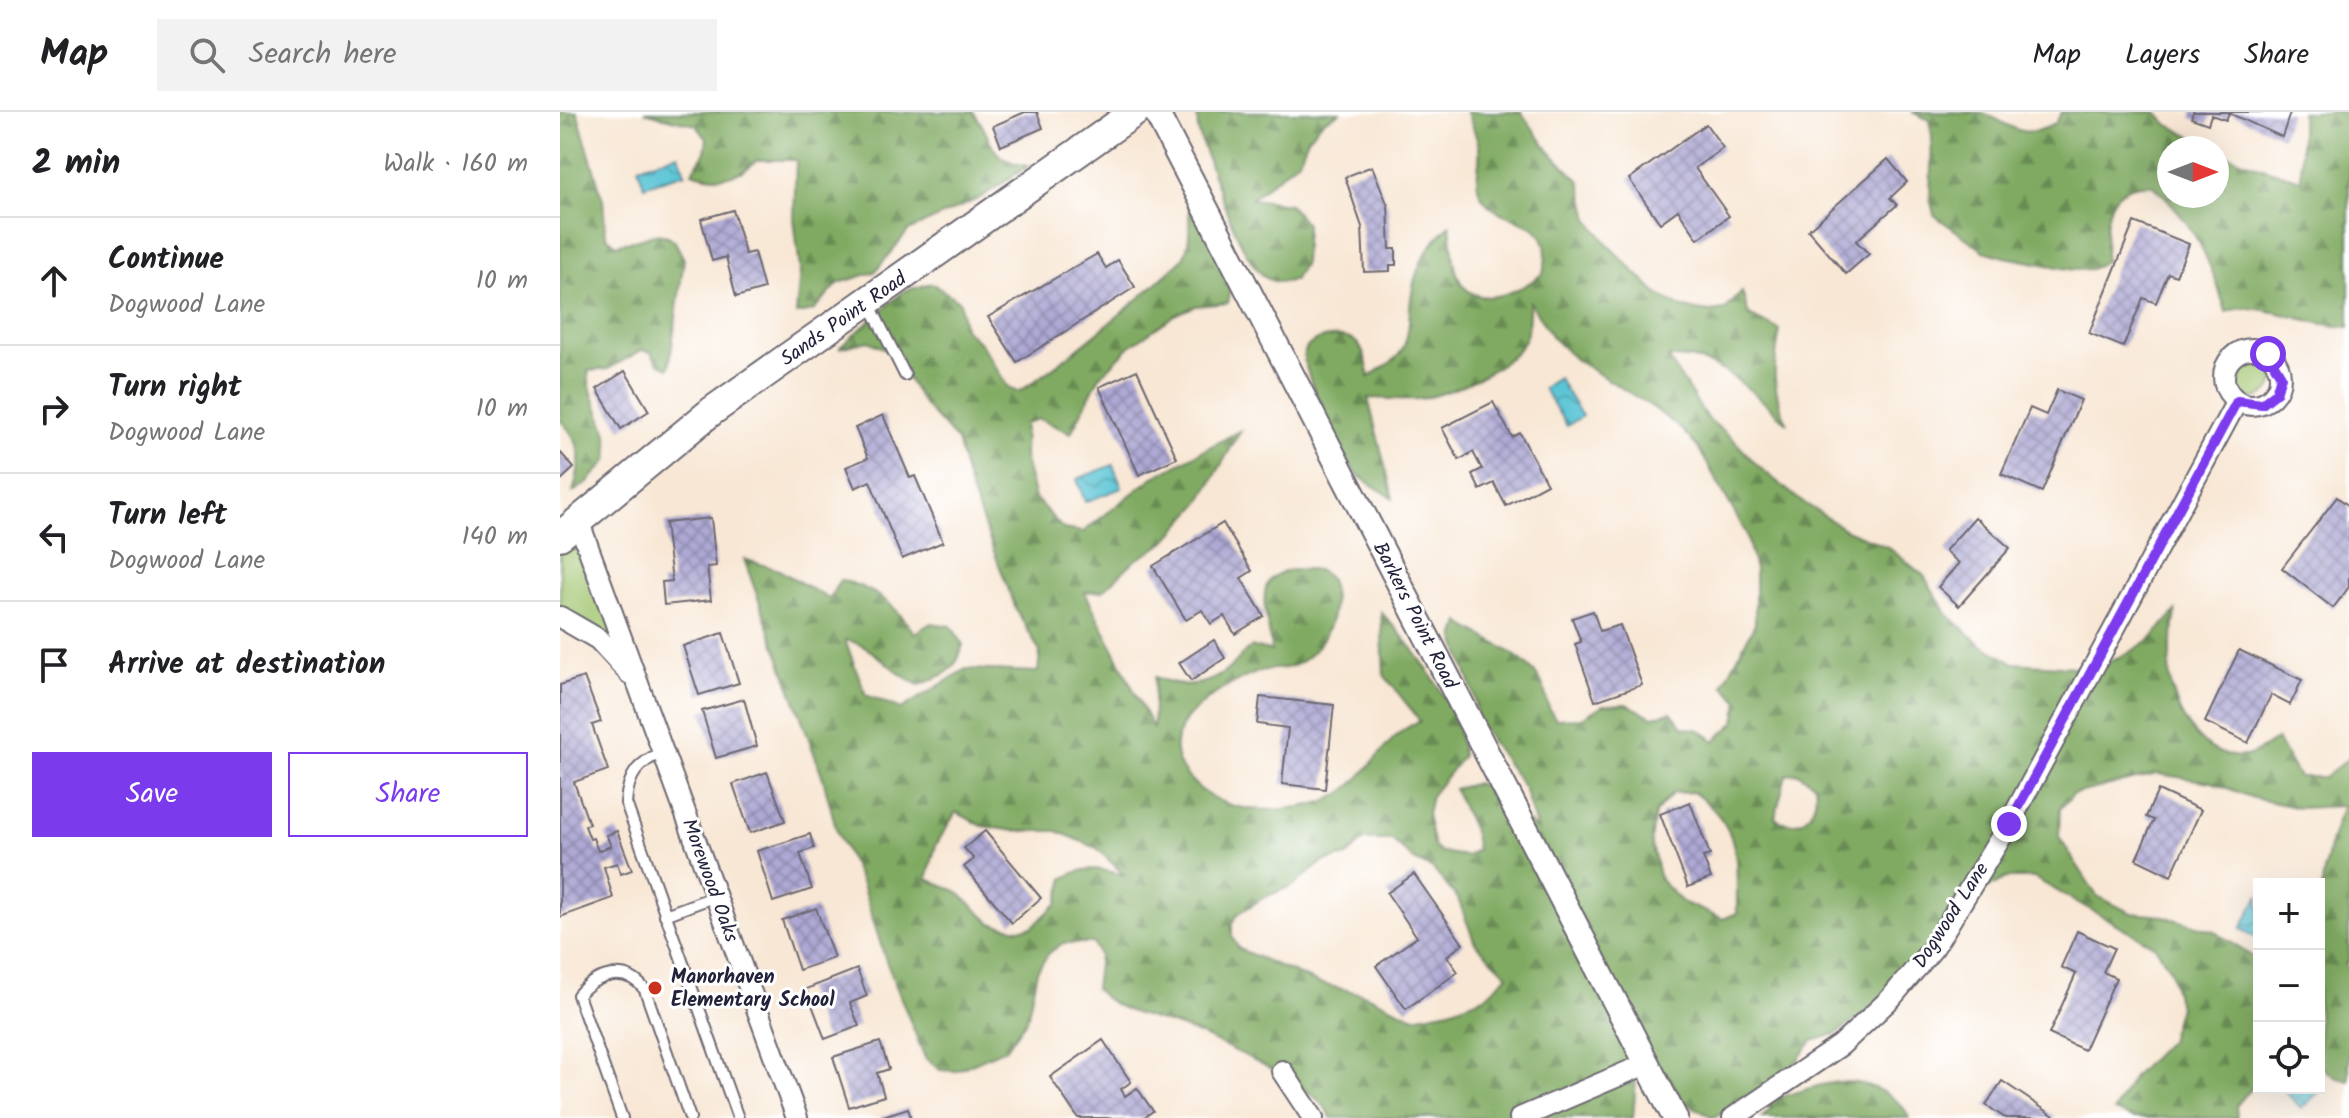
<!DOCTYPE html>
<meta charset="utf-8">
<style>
body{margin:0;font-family:Kalam,sans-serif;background:#f2f2f2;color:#202124}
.controls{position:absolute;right:24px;bottom:24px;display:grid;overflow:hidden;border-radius:0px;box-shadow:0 8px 32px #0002}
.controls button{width:72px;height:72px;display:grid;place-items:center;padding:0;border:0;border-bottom:2px solid #e0e0e0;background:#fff;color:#202124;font:40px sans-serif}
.compass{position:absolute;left:1597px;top:24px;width:72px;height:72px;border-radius:50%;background:#fff;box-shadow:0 8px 32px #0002;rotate:90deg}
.stop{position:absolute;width:24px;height:24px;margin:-18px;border:6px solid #7c3aed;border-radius:50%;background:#fff}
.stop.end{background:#7c3aed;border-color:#fff;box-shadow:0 2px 8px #0008}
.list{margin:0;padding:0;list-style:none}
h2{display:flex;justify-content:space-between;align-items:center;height:104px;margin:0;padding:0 32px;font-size:34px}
h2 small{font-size:26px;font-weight:400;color:#757577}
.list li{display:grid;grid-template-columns:52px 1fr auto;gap:24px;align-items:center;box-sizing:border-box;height:128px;padding:0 32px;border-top:2px solid #e0e0e0}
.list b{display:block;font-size:30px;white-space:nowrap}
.list p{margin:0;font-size:26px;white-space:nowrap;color:#757577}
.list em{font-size:26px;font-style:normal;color:#757577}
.actions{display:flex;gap:16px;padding:24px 32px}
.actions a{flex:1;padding:18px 0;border:2px solid #7c3aed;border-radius:0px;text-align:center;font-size:28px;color:#7c3aed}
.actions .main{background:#7c3aed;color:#fff}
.icon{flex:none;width:44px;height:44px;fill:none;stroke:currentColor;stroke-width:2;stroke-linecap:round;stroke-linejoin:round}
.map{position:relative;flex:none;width:1789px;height:1006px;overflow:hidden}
header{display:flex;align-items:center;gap:48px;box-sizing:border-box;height:112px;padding:0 40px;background:#fff;border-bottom:2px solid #e0e0e0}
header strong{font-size:38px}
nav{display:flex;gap:44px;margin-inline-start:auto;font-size:28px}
.search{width:560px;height:72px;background:#f2f2f2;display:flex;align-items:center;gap:20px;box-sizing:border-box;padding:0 28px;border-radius:0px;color:#757577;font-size:30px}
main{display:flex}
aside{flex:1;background:#fff}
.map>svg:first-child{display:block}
.grass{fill:#a1c56f;stroke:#627455;stroke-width:2}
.forest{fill:url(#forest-firs);stroke:#51664e;stroke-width:2;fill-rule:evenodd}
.water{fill:url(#water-waves);stroke:#3e7488;stroke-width:2}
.building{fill:url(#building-cross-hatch)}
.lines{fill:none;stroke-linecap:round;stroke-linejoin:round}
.service-casing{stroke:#6d6771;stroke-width:14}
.minor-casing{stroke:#6d6771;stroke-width:24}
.tertiary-casing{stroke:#6d6771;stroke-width:28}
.secondary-casing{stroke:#6d6771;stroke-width:32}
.service{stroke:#fff;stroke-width:10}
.minor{stroke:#fff;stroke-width:20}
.tertiary{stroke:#fff;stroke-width:24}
.secondary{stroke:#fff;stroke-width:28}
.route{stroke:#7c3aed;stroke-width:10}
.poi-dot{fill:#c8321e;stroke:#fff;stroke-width:3}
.labels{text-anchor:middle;stroke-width:6;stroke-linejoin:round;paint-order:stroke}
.street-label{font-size:20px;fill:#22223b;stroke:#fff}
.poi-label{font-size:20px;font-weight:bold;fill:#22223b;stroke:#fff;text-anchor:start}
</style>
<header>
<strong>Map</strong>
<div class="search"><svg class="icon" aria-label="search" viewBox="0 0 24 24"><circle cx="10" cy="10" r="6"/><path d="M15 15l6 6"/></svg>Search here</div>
<nav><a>Map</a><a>Layers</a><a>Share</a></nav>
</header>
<main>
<aside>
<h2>2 min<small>Walk · 160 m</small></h2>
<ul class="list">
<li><svg class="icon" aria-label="ahead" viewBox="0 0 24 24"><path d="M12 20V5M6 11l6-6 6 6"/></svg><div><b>Continue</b><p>Dogwood Lane</p></div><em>10 m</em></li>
<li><svg class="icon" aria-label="right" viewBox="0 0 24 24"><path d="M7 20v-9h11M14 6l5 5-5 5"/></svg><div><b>Turn right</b><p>Dogwood Lane</p></div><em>10 m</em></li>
<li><svg class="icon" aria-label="left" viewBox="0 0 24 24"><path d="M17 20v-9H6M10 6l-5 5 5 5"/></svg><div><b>Turn left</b><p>Dogwood Lane</p></div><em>140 m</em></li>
<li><svg class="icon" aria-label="arrive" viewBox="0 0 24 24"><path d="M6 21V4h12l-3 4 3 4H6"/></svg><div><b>Arrive at destination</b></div></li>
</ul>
<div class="actions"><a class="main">Save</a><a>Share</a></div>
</aside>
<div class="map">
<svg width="1789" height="1006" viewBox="0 0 1789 1006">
<defs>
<pattern id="forest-firs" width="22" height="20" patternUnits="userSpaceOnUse" patternTransform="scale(2)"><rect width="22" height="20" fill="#80aa62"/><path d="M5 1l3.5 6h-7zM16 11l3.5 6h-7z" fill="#688a52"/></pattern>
<pattern id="water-waves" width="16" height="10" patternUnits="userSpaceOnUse" patternTransform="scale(2)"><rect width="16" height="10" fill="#5ac5d5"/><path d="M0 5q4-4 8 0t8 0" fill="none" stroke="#4aa0ae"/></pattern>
<pattern id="building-cross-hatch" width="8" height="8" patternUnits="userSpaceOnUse" patternTransform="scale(2)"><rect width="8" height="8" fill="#aea9d4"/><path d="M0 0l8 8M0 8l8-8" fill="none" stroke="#8d89ad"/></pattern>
</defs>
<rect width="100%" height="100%" fill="#fff"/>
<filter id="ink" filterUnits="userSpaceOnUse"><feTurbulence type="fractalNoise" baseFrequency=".0125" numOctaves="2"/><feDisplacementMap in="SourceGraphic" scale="16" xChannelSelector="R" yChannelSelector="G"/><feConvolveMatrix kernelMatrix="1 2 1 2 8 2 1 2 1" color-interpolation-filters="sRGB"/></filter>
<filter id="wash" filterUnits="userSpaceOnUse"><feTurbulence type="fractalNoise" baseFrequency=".006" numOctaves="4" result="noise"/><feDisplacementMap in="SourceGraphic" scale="32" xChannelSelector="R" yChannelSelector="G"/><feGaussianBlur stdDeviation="1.8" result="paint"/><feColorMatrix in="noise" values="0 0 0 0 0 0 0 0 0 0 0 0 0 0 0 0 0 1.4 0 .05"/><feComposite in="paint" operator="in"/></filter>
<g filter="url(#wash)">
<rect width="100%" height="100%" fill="#f8e7d4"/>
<!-- grass -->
<g class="grass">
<circle cx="1693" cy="265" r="21"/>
<path d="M18 408 80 575 0 505V424Z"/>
</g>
<!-- forest -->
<g class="forest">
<path d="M0 0H17L43 88 46 124 56 133 96 122 108 124 114 128 124 147 109 256 98 251 91 240 82 238 48 257 28 259C29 293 53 311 48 348L27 371 13 380C22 349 24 331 0 308Z"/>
<path d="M84 0H413C437 29 424 47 468 54L422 85 348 119 315 160 279 171 253 199 236 202 240 158 234 106 236 48H197C177 67 158 69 132 60L145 40 147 27 136 13Z"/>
<path d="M637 0H781L763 9 748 26 739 48 691 87 729 92 746 112 744 151 734 168C725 171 713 171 705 165 678 145 650 53 638 19Z"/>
<path d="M907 0H961L989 39 1020 69 1029 107 1048 133 1096 181 1123 196 1150 200 1165 198 1182 180 1189 203 1220 218C1213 257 1211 275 1227 311 1194 282 1155 239 1108 246L1147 306 1173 327 1197 353 1237 386 1286 418 1328 435 1364 464 1387 502 1420 532 1454 551 1531 556 1569 541 1592 526 1616 499C1614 520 1607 546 1610 567 1616 602 1642 649 1685 644 1696 643 1708 632 1717 627L1739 665H1764L1789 646V848L1785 852 1789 858V969L1775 965 1759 953C1759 866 1748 775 1783 694L1739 696 1693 686 1652 670 1597 662 1513 682 1500 697 1499 725 1537 784 1571 801 1603 804 1654 819 1699 849V967L1676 994 1677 1006H1574L1554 999 1573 965 1609 929 1619 895 1611 859 1595 834 1474 766H1446L1410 787 1370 853 1276 922 1252 929 1228 961 1219 986C1255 974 1288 960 1323 980 1334 986 1345 994 1349 1006H1202L1213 995 1178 994 1153 1006 1123 989 1093 945 1077 956 1073 1006H771C763 976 665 934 634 920 600 905 561 905 535 877L539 843 533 831H503L489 841 477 859 467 907 445 937 396 959 380 958 365 946 326 849 301 770 277 720 263 666 184 447 219 458 269 487 280 468C312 475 337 493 354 521L371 511 391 514 403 532C397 559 384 564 359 573 328 559 315 533 285 528L306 583 341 597 406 557 478 560 480 540 456 497 409 374 397 329 365 294 330 239 308 229 279 236 344 179 372 171 400 190 404 216 421 232 448 275 457 280C471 277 619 156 624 144 631 130 629 111 629 95 652 125 675 152 668 191L635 194 615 203 570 234 539 266 511 321 479 307 465 311 464 344 475 386 503 417 523 420 592 366 681 318 639 392 603 432 574 449 543 479 525 480 593 617 595 565C623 577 650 575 673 553 680 546 683 540 692 535L711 539C710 506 687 462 734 458 749 457 758 455 769 466 782 496 766 534 739 551 727 559 711 555 698 560 656 576 588 618 628 665 644 684 667 695 692 697 713 699 744 696 765 689 808 674 819 625 860 609L824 563 821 500C853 534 902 596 902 645L871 684 867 702 874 735 880 740 906 744 917 737 913 718 894 677 917 671 933 679 977 718 964 676 917 609 914 583 895 526 900 510C925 528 960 540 979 566 988 579 984 594 996 607L1022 606 1043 593 1067 592 1092 605 1111 600 1123 615 1140 618 1155 629 1175 610 1179 589 1163 573 1195 512V458L1186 421 1139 337 1123 319 1094 296 1016 248 992 225 970 190C968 201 970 216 965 227 951 255 888 284 858 287 842 288 825 286 808 286L833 386C822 378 807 372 797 362 784 350 740 253 744 241 749 224 784 219 797 231 805 240 808 254 809 265 821 255 834 252 842 238 849 225 849 209 850 195 853 160 864 136 890 113 893 130 892 153 900 169 918 200 963 178 983 161 999 102 946 115 925 89 910 71 922 55 919 35 917 24 911 11 907 0ZM1238 661 1255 673C1260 699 1241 722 1215 706L1226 663ZM1133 680C1183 716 1176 745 1177 801L1163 807 1122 790 1100 768 1091 729 1095 701 1113 681ZM396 700 422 714 455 719H497L537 736 564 763C540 757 527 753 504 766L498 791 472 815 458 817 431 811 397 779 367 767 376 733ZM804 728H832L854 748 873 757 898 787 915 831 948 863 925 885 890 898 854 905 806 883 758 871 679 837 672 825V812L678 802 703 786 734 773 763 750 787 744Z"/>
<path d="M1352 0C1372 0 1405 0 1423 1 1452 12 1459 30 1495 12L1502 0H1596L1608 13 1655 36H1609V84H1657V37C1684 52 1712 59 1741 68V0H1789V215C1750 215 1700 187 1666 200 1651 150 1633 108 1593 73 1542 69 1546 111 1545 149L1531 157 1514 158 1445 145 1424 139 1374 103 1370 86 1372 24 1369 8Z"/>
</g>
<!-- water -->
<g class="water">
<path d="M118 42 125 61 84 74 78 55Z"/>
<path d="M998 266 1022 304 1007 314 983 276Z"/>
<path d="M553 353 562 376 525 390 517 367Z"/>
<path d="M1699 783V827L1681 817Z"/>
<path d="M1722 976H1757L1760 979 1741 997Z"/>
</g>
<g id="blocks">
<!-- building -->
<g class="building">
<path d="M465 0H477L483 16 441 34 433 14Z"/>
<path d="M1633 0H1727L1730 1 1722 25 1669 1 1666 8 1651 3 1648 12 1631 6Z"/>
<path d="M1146 12 1163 36 1135 56 1169 104 1138 127 1118 98 1100 111 1069 67Z"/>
<path d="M1328 47 1347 70 1330 86 1337 93 1296 129 1309 142 1286 162 1248 118Z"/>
<path d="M812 54 828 94 830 137H836V153H830V159L804 160 802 115 785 65Z"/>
<path d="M173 98 185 142 194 140 204 177 176 185 166 145 152 149 141 107Z"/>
<path d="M1574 110 1629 132 1616 164 1608 161 1596 191 1583 186 1563 235 1529 221Z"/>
<path d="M537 142 546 156 558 148 575 175 457 250 428 205Z"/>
<path d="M577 258 617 346 579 363 539 275Z"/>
<path d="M65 259 89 299 61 317 37 277Z"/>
<path d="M1497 278 1521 288 1482 380 1441 362 1470 296 1486 303Z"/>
<path d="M933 290 952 325 960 321 987 372 946 394 934 371 920 378 912 362 922 357 913 340 899 348 882 316Z"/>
<path d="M323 303 350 366 355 364 383 430 342 447 310 369 295 376 286 355 308 346 295 316Z"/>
<path d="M0 340 14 356 0 369Z"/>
<path d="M1777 385 1789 394V475L1773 496 1722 456Z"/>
<path d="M1415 405 1450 436 1399 494 1378 475 1399 451 1385 439Z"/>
<path d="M151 406 156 454 147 455 151 488 104 493 102 470 112 469 105 411Z"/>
<path d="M663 411 692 459 681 466 704 504 675 522 664 504 651 512 642 498 626 508 593 454Z"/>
<path d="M1033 499 1040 519 1060 513 1082 573 1035 589 1015 532 1021 530 1012 506Z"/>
<path d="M163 521 179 571 139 583 123 534Z"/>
<path d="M654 528 665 546 631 569 619 551Z"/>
<path d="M1679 538 1742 568 1730 593 1711 583 1688 631 1645 610Z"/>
<path d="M24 565 41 610 32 613 48 658 14 670 29 712 25 714 30 727 33 726 38 739 51 734 46 723 57 719 72 758 61 762 57 751 44 755 53 786 0 805V573Z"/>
<path d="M700 585 774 593 765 677 722 672 728 616 697 612Z"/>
<path d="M184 587 197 634 156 646 142 599Z"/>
<path d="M207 660 225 709 190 721 173 672Z"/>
<path d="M1598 678 1641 698 1611 764 1576 747 1594 708 1586 705Z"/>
<path d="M1130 690 1150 743 1143 745 1151 766 1128 775 1100 702Z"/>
<path d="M425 719 481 786 452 811 404 755 414 747 404 736Z"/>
<path d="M250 722 254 736 240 741 252 777 213 790 197 739Z"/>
<path d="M854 762 903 832 887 844 898 860 846 897 816 854 857 825 827 781Z"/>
<path d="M256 796 274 846 239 858 222 808Z"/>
<path d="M1517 819 1554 836 1543 860 1556 866 1524 938 1489 922 1516 862 1501 855Z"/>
<path d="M297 857 307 884 290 891 299 914 265 927 246 877Z"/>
<path d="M543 928 571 970 561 977 565 984 577 976 593 999 583 1006H518L490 965Z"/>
<path d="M320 930 329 957 317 961 324 984 289 995 273 945Z"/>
<path d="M1442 969 1497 1006H1445L1426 993Z"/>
<path d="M348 996 351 1006H321L320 1005Z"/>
</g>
</g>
</g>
<g filter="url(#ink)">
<use href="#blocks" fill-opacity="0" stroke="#6d6771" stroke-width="2"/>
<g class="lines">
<defs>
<g id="service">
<path d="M309 191 345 263"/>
<path d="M104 639C78 651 68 662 66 691L178 1006"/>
<path d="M105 803 156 784"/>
<path d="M62 1006 18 883C36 862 66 853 85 878L130 1006"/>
</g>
<g id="minor">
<circle cx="1692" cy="265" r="28"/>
<path d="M18 408 237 1006"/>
<path d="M0 505 38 527 70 562"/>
<path d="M722 959 753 1006"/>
<path d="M960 1006 1086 952"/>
<path d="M1173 1006 1281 933 1331 886 1374 835 1449 712 1677 289"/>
</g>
<path id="tertiary" d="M596 0 1115 1006"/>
<path id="secondary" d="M0 424 152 299 575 0"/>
</defs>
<!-- service casing -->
<use href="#service" class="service-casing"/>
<!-- minor casing -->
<use href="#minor" class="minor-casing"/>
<!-- tertiary casing -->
<use href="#tertiary" class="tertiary-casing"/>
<!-- secondary casing -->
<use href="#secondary" class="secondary-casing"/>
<!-- service -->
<use href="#service" class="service"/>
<!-- minor -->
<use href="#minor" class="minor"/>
<!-- tertiary -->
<use href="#tertiary" class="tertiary"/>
<!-- secondary -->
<use href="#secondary" class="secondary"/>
</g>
</g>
<g class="lines" filter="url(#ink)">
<!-- route -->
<path class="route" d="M1449 712 1677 289 1702 292 1716 281 1721 264 1708 242"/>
</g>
<!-- markers -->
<circle class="poi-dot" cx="95" cy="876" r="8"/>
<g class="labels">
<!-- street labels -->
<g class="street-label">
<text transform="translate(283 206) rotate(-35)" y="7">Sands Point Road</text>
<text transform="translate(856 503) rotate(63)" y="7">Barkers Point Road</text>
<text transform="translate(151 768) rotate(70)" y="7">Morewood Oaks</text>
<text transform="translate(1390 803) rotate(-57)" y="7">Dogwood Lane</text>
</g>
<!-- poi labels -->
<g class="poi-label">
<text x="111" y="871">Manorhaven<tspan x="111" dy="23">Elementary School</tspan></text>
</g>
</g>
</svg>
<div class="controls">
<button>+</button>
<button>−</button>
<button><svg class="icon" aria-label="locate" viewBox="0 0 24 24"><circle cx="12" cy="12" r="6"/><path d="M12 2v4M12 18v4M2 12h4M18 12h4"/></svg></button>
</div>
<svg class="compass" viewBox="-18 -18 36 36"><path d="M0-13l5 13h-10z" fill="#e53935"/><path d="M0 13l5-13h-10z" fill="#757577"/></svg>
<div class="stop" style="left:1708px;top:242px"></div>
<div class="stop end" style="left:1449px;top:712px"></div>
</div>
</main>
